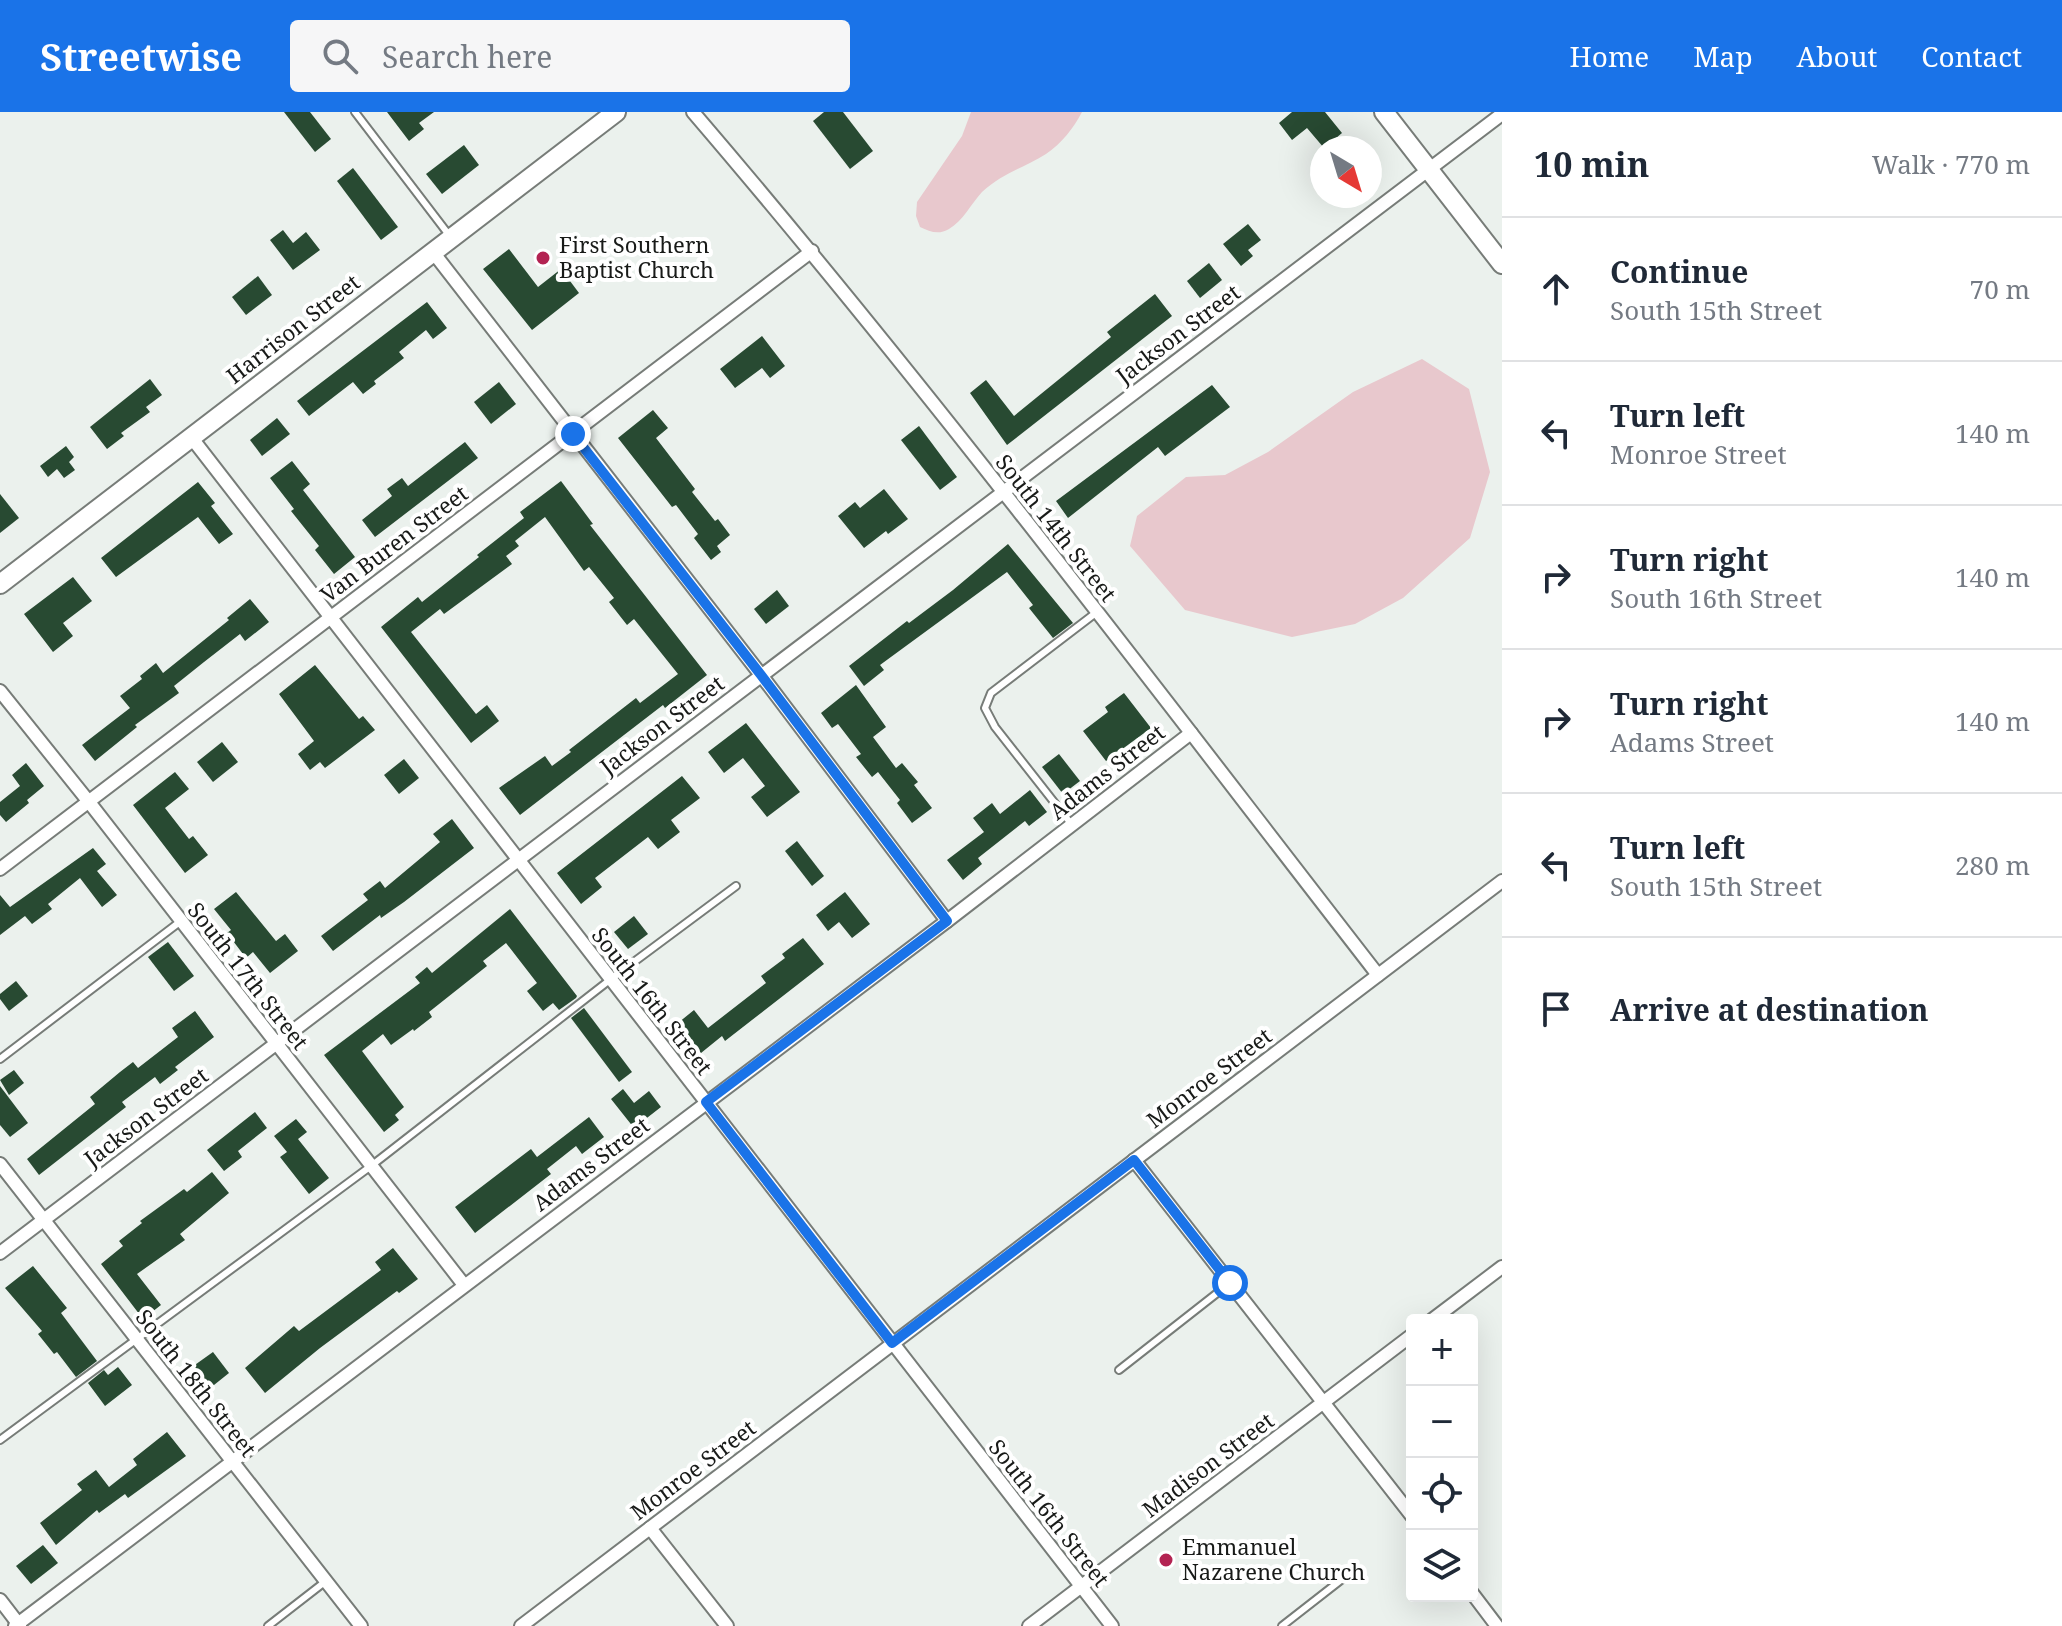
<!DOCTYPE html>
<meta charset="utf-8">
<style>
body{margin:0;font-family:"Noto Serif",serif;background:#f6f6f7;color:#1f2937}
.controls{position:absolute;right:24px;bottom:24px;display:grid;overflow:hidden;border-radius:8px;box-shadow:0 8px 32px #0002}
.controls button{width:72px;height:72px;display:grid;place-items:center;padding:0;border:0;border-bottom:2px solid #e0e1e3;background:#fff;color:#1f2937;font:40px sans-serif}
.compass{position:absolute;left:1310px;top:24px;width:72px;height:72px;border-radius:50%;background:#fff;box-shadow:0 8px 32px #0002;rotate:142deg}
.stop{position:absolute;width:24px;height:24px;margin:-18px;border:6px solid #1a73e8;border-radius:50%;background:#fff}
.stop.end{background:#1a73e8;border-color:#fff;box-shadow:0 2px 8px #0008}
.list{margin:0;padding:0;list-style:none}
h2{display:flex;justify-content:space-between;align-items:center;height:104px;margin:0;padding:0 32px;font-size:34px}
h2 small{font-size:26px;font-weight:400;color:#747a83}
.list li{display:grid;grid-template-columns:52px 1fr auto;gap:24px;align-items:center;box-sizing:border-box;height:144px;padding:0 32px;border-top:2px solid #e0e1e3}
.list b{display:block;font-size:30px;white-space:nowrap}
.list p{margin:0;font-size:26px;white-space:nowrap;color:#747a83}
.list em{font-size:26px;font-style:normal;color:#747a83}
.icon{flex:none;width:44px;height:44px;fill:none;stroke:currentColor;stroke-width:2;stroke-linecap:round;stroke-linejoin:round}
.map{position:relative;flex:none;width:1502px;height:1514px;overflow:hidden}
header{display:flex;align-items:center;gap:48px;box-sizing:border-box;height:112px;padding:0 40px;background:#1a73e8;color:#fff}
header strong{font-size:38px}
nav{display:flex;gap:44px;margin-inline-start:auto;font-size:28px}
.search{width:560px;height:72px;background:#f6f6f7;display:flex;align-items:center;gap:20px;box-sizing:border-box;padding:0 28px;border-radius:8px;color:#747a83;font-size:30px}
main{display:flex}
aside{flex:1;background:#fff}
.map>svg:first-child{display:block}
.green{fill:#e8c8cd}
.building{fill:#284a32}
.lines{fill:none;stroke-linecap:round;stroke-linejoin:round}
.lane-casing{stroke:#777c78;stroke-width:10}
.street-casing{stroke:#777c78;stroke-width:16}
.secondary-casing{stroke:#777c78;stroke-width:22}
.lane{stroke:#fff;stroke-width:6}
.street{stroke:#fff;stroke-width:12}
.secondary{stroke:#fff;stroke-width:18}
.route{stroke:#1a73e8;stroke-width:10}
.poi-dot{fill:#b32352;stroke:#fff;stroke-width:3}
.labels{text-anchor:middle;stroke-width:8;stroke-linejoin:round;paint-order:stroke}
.poi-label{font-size:22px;fill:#181a18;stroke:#fff;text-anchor:start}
.street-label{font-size:22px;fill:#181a18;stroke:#fff}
</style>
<header>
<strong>Streetwise</strong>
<div class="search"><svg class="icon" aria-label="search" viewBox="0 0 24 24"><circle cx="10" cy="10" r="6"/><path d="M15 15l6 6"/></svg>Search here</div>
<nav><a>Home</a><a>Map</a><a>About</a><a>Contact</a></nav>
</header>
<main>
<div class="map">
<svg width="1502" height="1514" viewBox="0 0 1502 1514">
<rect width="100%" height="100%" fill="#ebf1ed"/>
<!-- green -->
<g class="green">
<path d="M971 0H1082C1073 17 1062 31 1046 42 1024 56 1004 60 982 80 971 92 963 109 949 117 939 123 930 120 920 115L916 104 917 90 962 24Z"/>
<path d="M1422 247 1469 277 1490 360 1470 426 1403 486 1355 512 1292 525 1185 498 1130 434 1137 404 1186 365 1225 363 1268 340 1353 280Z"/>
</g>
<!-- building -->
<g class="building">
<path d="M284 0H310L331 27 315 40Z"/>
<path d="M387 0H434L419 11 424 17 409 29Z"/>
<path d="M824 0H843L873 39 850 57 813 9Z"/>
<path d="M1292 0H1325L1342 21 1324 36 1307 16 1292 28 1279 11Z"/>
<path d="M464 33 479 53 442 82 426 62Z"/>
<path d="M353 56 398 115 381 128 337 69Z"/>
<path d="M1248 112 1261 128 1248 138 1253 144 1241 154 1223 132Z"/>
<path d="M283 118 293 131 306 120 320 138 293 158 270 128Z"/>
<path d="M509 137 538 175 561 157 579 181 532 218 483 157Z"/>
<path d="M1209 151 1222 168 1200 186 1187 169Z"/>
<path d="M258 164 272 183 246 203 232 185Z"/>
<path d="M1155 182 1172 204 1007 333 970 281 986 268 1014 304 1111 225 1107 220Z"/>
<path d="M427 190 447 216 433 227 426 218 399 240 404 246 374 269 376 272 363 282 353 270 309 304 297 289Z"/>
<path d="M762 224 785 254 770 266 762 256 735 276 720 257Z"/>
<path d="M150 267 162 283 146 295 150 300 121 321 124 324 107 337 90 315Z"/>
<path d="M499 270 516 292 491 312 474 290Z"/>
<path d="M1212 273 1230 295 1165 344 1158 335 1068 406 1056 389Z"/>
<path d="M653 298 668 316 656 326 695 377 692 380 715 409 718 407 730 423 717 434 721 440 711 448 694 426 698 422 676 393 672 395 618 326Z"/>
<path d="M277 306 290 322 262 344 250 328Z"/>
<path d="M919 314 957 365 940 378 901 328Z"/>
<path d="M465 330 478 346 375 425 362 408 392 384 387 377 402 366 408 374Z"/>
<path d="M66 334 74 345 69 350 75 358 64 366 57 357 48 365 40 354Z"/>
<path d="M292 349 310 372 303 378 355 445 334 462 315 438 319 434 291 399 294 397 270 366Z"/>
<path d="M561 369 593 412 590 413 707 563 665 596 663 593 520 703 499 676 545 644 552 654 571 640 569 638 636 586 640 591 678 562 634 507 627 513 609 490 614 486 589 455 584 459 545 405 515 429 519 434 506 444 512 452 444 502 440 497 411 520 476 602 487 593 499 609 471 631 381 515 418 485 422 490 479 445 477 443 524 406 520 400Z"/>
<path d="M198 370 215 391 211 394 233 422 219 432 198 405 116 465 101 446Z"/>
<path d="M884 377 908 407 888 422 886 419 864 436 838 404 855 390 860 396Z"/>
<path d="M0 382 19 406 0 421Z"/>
<path d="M1008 432 1073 511 1053 526 1029 496 1033 493 1007 460 880 553 884 558 864 574 849 554 907 509 909 511 953 478Z"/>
<path d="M73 465 92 489 63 511 73 524 53 540 24 502Z"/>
<path d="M777 478 789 494 766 512 754 497Z"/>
<path d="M250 487 269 510 245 529 240 522 204 550 174 574 179 581 135 613 137 615 95 649 82 633 130 596 120 584 142 567 140 564 156 551 163 561 229 508 227 506Z"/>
<path d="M315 553 359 607 363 604 375 618 325 656 320 650 310 658 298 642 314 629 279 582Z"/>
<path d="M856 573 886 615 873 625 896 656 902 651 918 670 914 673 932 696 912 711 897 691 900 688 878 660 872 665 856 645 861 642 838 612 832 616 821 601Z"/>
<path d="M1124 581 1151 616 1106 649 1083 619 1108 600 1105 595Z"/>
<path d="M746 611 800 680 767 705 751 685 765 674 743 646 724 661 708 640Z"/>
<path d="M222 630 238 650 213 670 197 650Z"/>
<path d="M1059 642 1080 669 1063 682 1042 655Z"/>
<path d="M404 647 419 666 399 682 384 663Z"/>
<path d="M26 651 44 674 27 688 29 691 6 710 0 703V690L20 674 12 663Z"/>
<path d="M175 660 189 677 165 696 189 727 193 724 208 743 185 761 133 693Z"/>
<path d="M682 664 700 686 671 708 680 720 658 737 648 725 595 766 602 775 581 792 557 761Z"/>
<path d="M1030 678 1047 700 1029 714 1025 709 978 746 982 752 963 768 947 748 984 720 973 706 992 691 1000 702Z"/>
<path d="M452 707 474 736 404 790 381 806 380 803 333 839 321 824 368 788 363 782 380 769 385 776 440 730 433 722Z"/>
<path d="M797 729 824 764 812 774 785 739Z"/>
<path d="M93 736 106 752 97 759 117 783 102 795 80 766 48 792 52 797 32 812 25 804 0 823V783L10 795Z"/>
<path d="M236 780 276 829 285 822 298 839 270 861 253 840 246 846 227 821 231 818 214 797Z"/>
<path d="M845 780 870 812 852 826 839 810 828 819 816 803Z"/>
<path d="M510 797 577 884 576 886 559 898 553 891 543 899 527 879 537 871 506 831 483 849 487 854 429 900 432 905 414 919 413 917 391 933 383 922 362 939 404 995 395 1003 399 1008 384 1020 324 943 420 871 415 865 427 855 432 861Z"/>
<path d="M634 804 648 822 628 837 614 820Z"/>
<path d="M803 826 824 852 725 929 722 924 701 941 678 911 694 898 708 916 766 871 761 864 785 846 782 842Z"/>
<path d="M168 830 194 864 174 879 148 845Z"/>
<path d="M16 869 28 884 9 899 0 887V882Z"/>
<path d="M584 896 632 960 619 970 571 906Z"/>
<path d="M195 899 214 925 175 955 178 958 160 972 155 965 122 990 126 995 39 1063 27 1047 95 992 90 985 120 960 133 950 138 956 178 925 172 916Z"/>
<path d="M14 958 24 971 9 983 0 968Z"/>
<path d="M0 974 28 1011 10 1025 0 1013Z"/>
<path d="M623 977 634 991 649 979 661 995 634 1016 611 987Z"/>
<path d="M255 1000 267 1016 238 1039 242 1045 224 1059 207 1038Z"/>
<path d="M589 1005 604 1025 582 1042 576 1034 547 1057 551 1062 475 1121 455 1095 531 1037 537 1045Z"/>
<path d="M296 1007 307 1020 298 1027 329 1066 309 1082 280 1045 287 1040 274 1024Z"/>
<path d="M212 1060 229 1081 180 1122 185 1128 137 1162 161 1193 143 1207 101 1152 123 1134 119 1129 142 1111 140 1109 184 1077 187 1080Z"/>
<path d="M393 1136 418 1167 399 1181 397 1179 320 1236 265 1281 245 1256 294 1214 299 1219 381 1158 375 1150Z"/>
<path d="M33 1154 67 1196 61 1201 97 1249 76 1265 57 1240 54 1242 38 1222 42 1219 5 1176Z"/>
<path d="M213 1240 229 1261 209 1277 192 1255Z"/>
<path d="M118 1255 132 1273 105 1294 88 1271 104 1258 108 1263Z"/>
<path d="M167 1320 186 1344 128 1386 125 1382 99 1401 97 1398 56 1433 40 1411 82 1378 77 1372 96 1358 109 1375 137 1353 133 1347Z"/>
<path d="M43 1433 58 1451 31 1472 16 1454Z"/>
</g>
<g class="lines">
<defs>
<g id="lane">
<path d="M355 0 449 123"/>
<path d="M1072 713 995 615 985 596 991 581 1097 500"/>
<path d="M0 947 181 809"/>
<path d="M1119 1258 1230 1171"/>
<path d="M0 1328 371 1054 611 867 736 774"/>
<path d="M268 1514 326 1469"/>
<path d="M1282 1514 1350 1461"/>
</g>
<g id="street">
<path d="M693 0C932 279 1153 573 1378 863"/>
<path d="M433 140 761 563 947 809"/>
<path d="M191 325 1112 1514"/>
<path d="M0 579 89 690 464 1173"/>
<path d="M0 757 812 139"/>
<path d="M1134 1048 1412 1404"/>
<path d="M0 1052 361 1514"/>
<path d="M0 1141 1502 2"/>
<path d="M1432 1208 1502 1155"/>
<path d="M650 1416 727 1514"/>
<path d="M1472 1481 1497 1514"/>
<path d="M0 1488 20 1514"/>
<path d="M15 1514 947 809 1191 621"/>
<path d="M521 1514 1502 769"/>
<path d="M1029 1514 1412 1223"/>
</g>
<g id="secondary">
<path d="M1384 0 1502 152"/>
<path d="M0 472 616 0"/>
</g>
</defs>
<!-- lane casing -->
<use href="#lane" class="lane-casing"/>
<!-- street casing -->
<use href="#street" class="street-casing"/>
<!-- secondary casing -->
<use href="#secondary" class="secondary-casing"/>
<!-- lane -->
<use href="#lane" class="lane"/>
<!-- street -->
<use href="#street" class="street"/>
<!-- secondary -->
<use href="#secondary" class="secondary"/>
</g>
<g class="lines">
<!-- route -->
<path class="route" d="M573 322 761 563 947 809 706 990 892 1231 1134 1048 1230 1171"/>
</g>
<!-- markers -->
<g class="poi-dot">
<circle cx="543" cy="146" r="8"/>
<circle cx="1166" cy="1448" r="8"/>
</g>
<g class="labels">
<!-- poi labels -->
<g class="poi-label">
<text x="559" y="141">First Southern<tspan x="559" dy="25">Baptist Church</tspan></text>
<text x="1182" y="1443">Emmanuel<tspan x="1182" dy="25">Nazarene Church</tspan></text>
</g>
<!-- street labels -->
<g class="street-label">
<text transform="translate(293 217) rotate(-38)" y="8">Harrison Street</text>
<text transform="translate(1178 222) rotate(-37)" y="8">Jackson Street</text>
<text transform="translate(1056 416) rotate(52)" y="8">South 14th Street</text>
<text transform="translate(394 432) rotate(-37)" y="8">Van Buren Street</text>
<text transform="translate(662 613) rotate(-37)" y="8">Jackson Street</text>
<text transform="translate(1107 660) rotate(-38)" y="8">Adams Street</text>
<text transform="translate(248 864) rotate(52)" y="8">South 17th Street</text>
<text transform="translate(652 889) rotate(52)" y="8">South 16th Street</text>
<text transform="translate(1209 966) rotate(-37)" y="8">Monroe Street</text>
<text transform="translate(146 1005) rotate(-37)" y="8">Jackson Street</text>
<text transform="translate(591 1052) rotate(-37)" y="8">Adams Street</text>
<text transform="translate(196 1271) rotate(52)" y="8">South 18th Street</text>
<text transform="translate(1208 1353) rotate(-37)" y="8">Madison Street</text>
<text transform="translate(693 1358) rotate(-37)" y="8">Monroe Street</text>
<text transform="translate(1049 1401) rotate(52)" y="8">South 16th Street</text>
</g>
</g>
</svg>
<div class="controls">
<button>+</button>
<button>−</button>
<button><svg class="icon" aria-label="locate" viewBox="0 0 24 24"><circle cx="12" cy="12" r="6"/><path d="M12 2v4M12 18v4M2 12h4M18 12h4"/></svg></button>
<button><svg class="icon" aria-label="layers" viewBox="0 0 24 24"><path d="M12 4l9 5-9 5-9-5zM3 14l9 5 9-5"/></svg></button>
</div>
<svg class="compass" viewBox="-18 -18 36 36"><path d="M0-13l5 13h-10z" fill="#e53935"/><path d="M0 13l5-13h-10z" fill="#747a83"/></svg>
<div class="stop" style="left:1230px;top:1171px"></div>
<div class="stop end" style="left:573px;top:322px"></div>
</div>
<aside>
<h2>10 min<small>Walk · 770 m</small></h2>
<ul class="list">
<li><svg class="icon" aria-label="ahead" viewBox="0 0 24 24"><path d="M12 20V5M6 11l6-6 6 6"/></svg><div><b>Continue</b><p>South 15th Street</p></div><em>70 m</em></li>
<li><svg class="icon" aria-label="left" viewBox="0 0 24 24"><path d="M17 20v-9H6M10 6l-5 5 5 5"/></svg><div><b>Turn left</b><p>Monroe Street</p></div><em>140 m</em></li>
<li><svg class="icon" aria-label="right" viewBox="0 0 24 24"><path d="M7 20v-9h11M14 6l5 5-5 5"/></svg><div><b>Turn right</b><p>South 16th Street</p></div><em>140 m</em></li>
<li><svg class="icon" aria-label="right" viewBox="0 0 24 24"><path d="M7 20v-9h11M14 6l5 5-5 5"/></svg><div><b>Turn right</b><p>Adams Street</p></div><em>140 m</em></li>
<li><svg class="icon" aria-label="left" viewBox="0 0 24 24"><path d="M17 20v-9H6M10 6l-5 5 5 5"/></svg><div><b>Turn left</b><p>South 15th Street</p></div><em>280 m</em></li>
<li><svg class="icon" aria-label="arrive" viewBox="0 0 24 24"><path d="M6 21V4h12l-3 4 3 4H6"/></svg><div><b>Arrive at destination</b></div></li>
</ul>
</aside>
</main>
